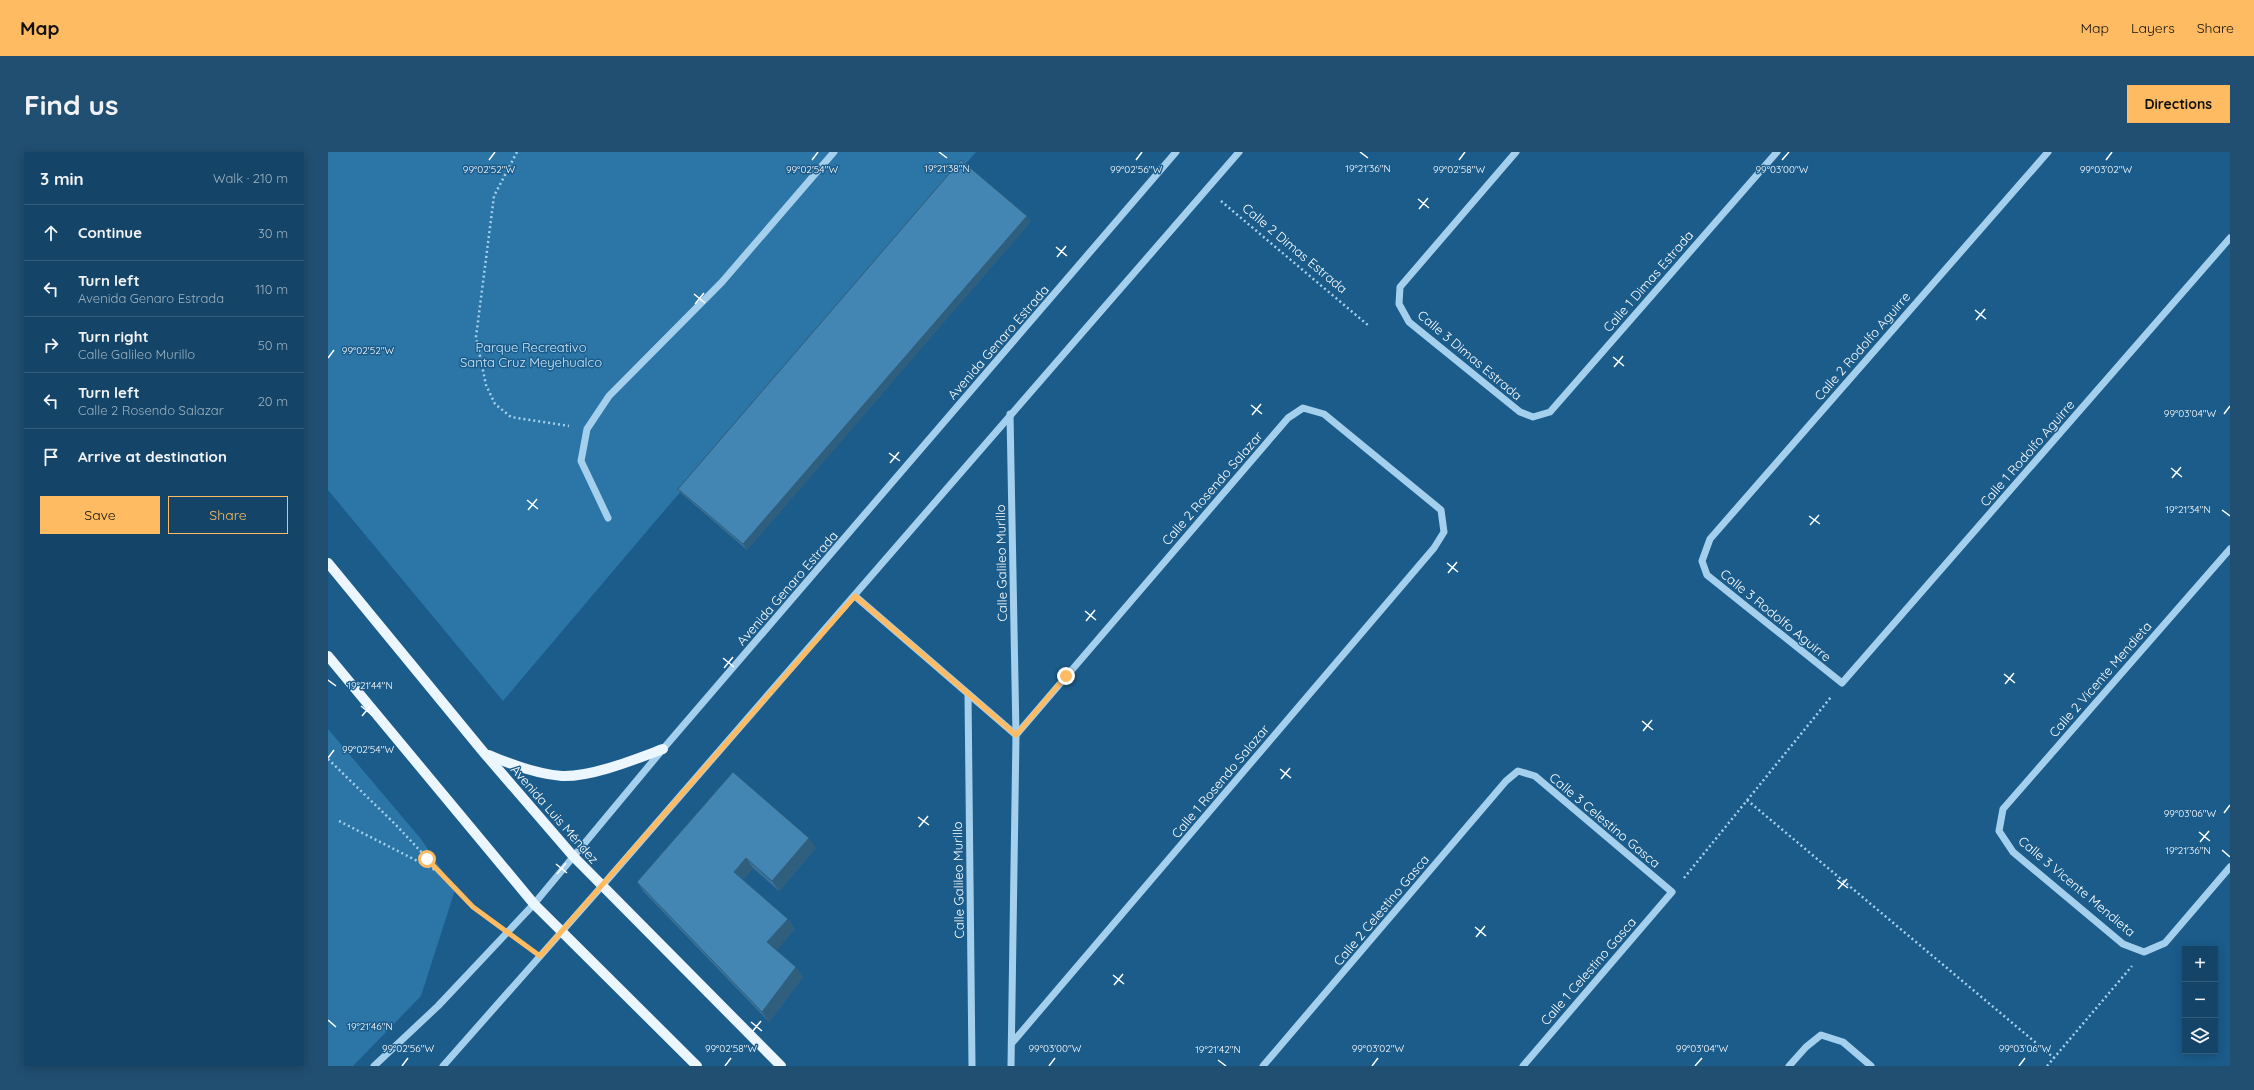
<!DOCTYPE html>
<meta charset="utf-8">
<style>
body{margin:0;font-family:Quicksand,sans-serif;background:#214f71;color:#f1f3f6}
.controls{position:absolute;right:12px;bottom:12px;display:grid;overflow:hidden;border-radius:0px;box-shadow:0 2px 10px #0003}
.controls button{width:36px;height:36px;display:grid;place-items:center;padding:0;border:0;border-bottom:1px solid #335d7c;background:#144568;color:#f1f3f6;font:20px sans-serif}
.stop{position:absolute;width:12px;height:12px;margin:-9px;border:3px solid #febb62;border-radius:50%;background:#fff}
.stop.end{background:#febb62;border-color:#fff;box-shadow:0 1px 4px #0008}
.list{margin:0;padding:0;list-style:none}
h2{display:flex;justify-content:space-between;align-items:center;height:52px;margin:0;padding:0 16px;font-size:17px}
h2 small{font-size:13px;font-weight:400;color:#9db1c0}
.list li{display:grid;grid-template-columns:26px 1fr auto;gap:12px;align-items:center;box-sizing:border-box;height:56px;padding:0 16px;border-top:1px solid #335d7c}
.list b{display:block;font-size:15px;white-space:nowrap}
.list p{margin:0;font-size:13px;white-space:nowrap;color:#9db1c0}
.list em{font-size:13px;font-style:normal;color:#9db1c0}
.actions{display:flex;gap:8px;padding:12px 16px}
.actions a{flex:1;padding:9px 0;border:1px solid #febb62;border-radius:0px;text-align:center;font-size:14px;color:#febb62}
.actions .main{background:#febb62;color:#111}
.icon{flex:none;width:22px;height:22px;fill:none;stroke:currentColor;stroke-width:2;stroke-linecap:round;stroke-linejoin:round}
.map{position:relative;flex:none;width:1902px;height:914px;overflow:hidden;border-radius:0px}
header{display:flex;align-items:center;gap:24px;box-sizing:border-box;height:56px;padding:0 20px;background:#febb62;color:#111}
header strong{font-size:19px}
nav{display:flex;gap:22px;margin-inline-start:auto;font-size:14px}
.intro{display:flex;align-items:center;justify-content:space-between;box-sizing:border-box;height:96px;padding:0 24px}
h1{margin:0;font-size:28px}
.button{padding:10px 18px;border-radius:0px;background:#febb62;color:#111;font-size:14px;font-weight:700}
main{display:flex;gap:24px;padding:0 24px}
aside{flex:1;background:#144568;border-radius:0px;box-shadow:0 2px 10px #0003}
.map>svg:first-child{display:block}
.green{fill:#2b75a7}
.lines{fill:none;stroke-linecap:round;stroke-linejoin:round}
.path{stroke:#a5d0ed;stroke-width:2.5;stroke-dasharray:2 3;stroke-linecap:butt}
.minor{stroke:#a5d0ed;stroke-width:7}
.major{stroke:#ebf6ff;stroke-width:10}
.wall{fill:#3a739a}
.shaded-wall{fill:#305e7d}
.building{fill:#4486b3;stroke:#305e7d}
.route{stroke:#febb62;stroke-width:5}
.ticks{fill:none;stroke:#fff;stroke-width:1.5}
.labels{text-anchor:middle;stroke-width:3;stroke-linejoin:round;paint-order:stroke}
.street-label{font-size:13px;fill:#fff;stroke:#1b5c8b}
.park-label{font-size:13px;fill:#cbe7f9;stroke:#1b5c8b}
.ticks-label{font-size:10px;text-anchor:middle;fill:#fff;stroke:#1b5c8b;stroke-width:3;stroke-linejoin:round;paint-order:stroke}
</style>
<header>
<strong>Map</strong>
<nav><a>Map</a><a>Layers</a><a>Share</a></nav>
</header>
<div class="intro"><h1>Find us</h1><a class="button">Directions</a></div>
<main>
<aside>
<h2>3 min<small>Walk · 210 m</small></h2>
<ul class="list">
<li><svg class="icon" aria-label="ahead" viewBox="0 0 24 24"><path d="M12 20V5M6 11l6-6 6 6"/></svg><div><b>Continue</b></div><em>30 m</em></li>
<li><svg class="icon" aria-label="left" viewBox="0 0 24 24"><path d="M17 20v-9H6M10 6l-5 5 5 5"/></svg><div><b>Turn left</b><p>Avenida Genaro Estrada</p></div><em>110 m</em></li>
<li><svg class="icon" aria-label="right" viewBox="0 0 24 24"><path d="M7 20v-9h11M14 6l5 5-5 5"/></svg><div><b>Turn right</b><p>Calle Galileo Murillo</p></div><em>50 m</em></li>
<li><svg class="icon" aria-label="left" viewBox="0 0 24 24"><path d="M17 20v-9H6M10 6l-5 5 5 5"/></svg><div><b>Turn left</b><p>Calle 2 Rosendo Salazar</p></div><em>20 m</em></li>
<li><svg class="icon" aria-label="arrive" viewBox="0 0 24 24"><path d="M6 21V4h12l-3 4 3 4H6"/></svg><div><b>Arrive at destination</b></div></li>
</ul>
<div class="actions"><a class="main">Save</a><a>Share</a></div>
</aside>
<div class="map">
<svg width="1902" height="914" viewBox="0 0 1902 914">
<rect width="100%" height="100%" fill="#1b5c8b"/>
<!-- green -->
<g class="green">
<path d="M0 0H648L330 366 175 549 0 338Z"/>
<path d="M0 577 93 687 127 738 93 844 25 914H0Z"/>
</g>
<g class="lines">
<!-- path -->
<g class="path">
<path d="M189 0 166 44 148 185 158 233 167 252 183 265 241 274"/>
<path d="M893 49 1041 174"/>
<path d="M0 607 67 672 145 755 165 769"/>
<path d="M1419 648 1726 906"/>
<path d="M11 669 107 718"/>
<path d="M1356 726 1503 545"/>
<path d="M1719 914 1804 814"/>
</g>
<!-- minor -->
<g class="minor">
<path d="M1188 0 1072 135 1071 152 1081 170 1192 260 1205 265 1222 260 1449 0"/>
<path d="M1720 0 1382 387 1374 409 1379 423 1514 531 1902 86"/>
<path d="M682 262 688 583 683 914"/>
<path d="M280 366 253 309 259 277 281 244 394 130 506 0"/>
<path d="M1902 397 1675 657 1671 679 1685 700 1795 792 1816 800 1837 791 1902 715"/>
<path d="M527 444 688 583 960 266 975 256 996 262 1113 358 1116 380 1106 396 684 891"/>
<path d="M640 542 644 914"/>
<path d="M46 914 110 854 206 752 335 597 848 0"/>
<path d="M115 914 274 734 911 0"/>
<path d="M935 914 1178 629 1190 619 1207 624 1344 740 1195 914"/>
<path d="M1461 914 1478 895 1493 883 1515 890 1543 914"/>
</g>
<!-- major -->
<g class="major">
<path d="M0 411 157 602 245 704 453 914"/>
<path d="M0 504 206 752 369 914"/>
<path d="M161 603C184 613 208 622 234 624 264 625 308 607 335 597"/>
</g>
</g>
<!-- wall -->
<g class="wall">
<path d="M703 69 419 398 354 342 350 337Z"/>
<path d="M405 620 488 696 451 739 425 716 415 728 460 767 467 777 448 798 475 825 441 870 316 740 309 730Z"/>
</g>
<!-- shaded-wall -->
<g class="shaded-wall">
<path d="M699 64 703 69 419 398 415 392Z"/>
<path d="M481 686 488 696 451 739 444 729Z"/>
<path d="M418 706 425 716 413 730 406 720Z"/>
<path d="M460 767 467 777 447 800 439 790Z"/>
<path d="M468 815 475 825 441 870 434 860Z"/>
</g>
<!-- building -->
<g class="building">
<path d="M633 8 699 64 415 392 350 337Z"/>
<path d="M405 620 481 686 444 729 418 706 406 720 460 767 439 790 468 815 434 860 309 730Z"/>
</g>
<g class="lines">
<!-- route -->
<path class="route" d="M99 707 145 755 212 804 527 444 688 583 738 524"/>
</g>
<!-- ticks -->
<path class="ticks" d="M611 0 619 6M1032 0 1040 6M161 8 167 0M484 8 490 0M808 8 814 0M1131 8 1137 0M1454 8 1461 0M1778 8 1784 0M1090 47 1101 56M1091 57 1100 46M728 95 739 104M729 105 738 94M366 142 377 151M367 152 376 141M1647 158 1658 167M1648 168 1657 157M1285 205 1296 214M0 206 6 198M1286 215 1295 204M923 253 934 262M1896 262 1902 254M924 263 933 252M561 301 572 309M562 311 571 300M1843 316 1854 325M1844 326 1853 315M199 348 210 357M200 358 209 347M1894 358 1902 364M1481 364 1492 372M1482 373 1491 363M1119 411 1130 420M1120 421 1129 410M757 459 768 468M758 469 767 458M395 506 406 515M396 516 405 505M1676 522 1687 531M0 528 8 534M1677 532 1686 521M33 554 44 563M34 564 43 553M1314 569 1325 578M1315 579 1324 568M0 606 6 598M952 617 963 626M953 627 962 616M1896 661 1902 653M590 665 601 673M591 675 600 664M1871 680 1882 689M1872 690 1881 679M1894 698 1902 705M228 712 239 721M229 722 238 711M1509 728 1520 736M1510 737 1519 727M1147 775 1158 784M1148 785 1157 774M785 823 796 832M786 833 795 822M0 868 8 875M423 870 434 879M424 880 433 869M890 908 898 914M74 914 80 906M397 914 403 906M721 914 727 906M1044 914 1050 906M1367 914 1374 906M1691 914 1697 906"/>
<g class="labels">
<!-- street labels -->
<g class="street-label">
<text transform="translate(967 96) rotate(40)" y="5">Calle 2 Dimas Estrada</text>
<text transform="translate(1320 129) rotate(-49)" y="5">Calle 1 Dimas Estrada</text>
<text transform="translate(670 190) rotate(-49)" y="5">Avenida Genaro Estrada</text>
<text transform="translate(1534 194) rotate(-49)" y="5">Calle 2 Rodolfo Aguirre</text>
<text transform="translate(1142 203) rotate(40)" y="5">Calle 3 Dimas Estrada</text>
<text transform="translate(1699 301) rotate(-49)" y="5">Calle 1 Rodolfo Aguirre</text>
<text transform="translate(884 336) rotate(-49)" y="5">Calle 2 Rosendo Salazar</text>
<text transform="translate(673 411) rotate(-91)" y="5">Calle Galileo Murillo</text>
<text transform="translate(459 436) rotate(-49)" y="5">Avenida Genaro Estrada</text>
<text transform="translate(1448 463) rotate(39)" y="5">Calle 3 Rodolfo Aguirre</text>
<text transform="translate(1772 527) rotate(-49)" y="5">Calle 2 Vicente Mendieta</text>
<text transform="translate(892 629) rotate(-50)" y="5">Calle 1 Rosendo Salazar</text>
<text transform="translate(227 662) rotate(49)" y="5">Avenida Luis Méndez</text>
<text transform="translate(1277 668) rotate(40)" y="5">Calle 3 Celestino Gasca</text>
<text transform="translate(630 728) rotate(-91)" y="5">Calle Galileo Murillo</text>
<text transform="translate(1749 734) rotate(40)" y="5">Calle 3 Vicente Mendieta</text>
<text transform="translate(1053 758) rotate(-50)" y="5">Calle 2 Celestino Gasca</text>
<text transform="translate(1260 819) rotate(-49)" y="5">Calle 1 Celestino Gasca</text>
</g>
<!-- park labels -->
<g class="park-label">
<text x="203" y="200">Parque Recreativo<tspan x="203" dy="15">Santa Cruz Meyehualco</tspan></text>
</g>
</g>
<g class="ticks-label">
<text x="619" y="20">19°21'38"N</text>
<text x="1040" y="20">19°21'36"N</text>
<text x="161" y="21">99°02'52"W</text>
<text x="484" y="21">99°02'54"W</text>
<text x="808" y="21">99°02'56"W</text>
<text x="1131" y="21">99°02'58"W</text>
<text x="1454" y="21">99°03'00"W</text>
<text x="1778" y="21">99°03'02"W</text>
<text x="40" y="202">99°02'52"W</text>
<text x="1862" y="265">99°03'04"W</text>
<text x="1860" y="361">19°21'34"N</text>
<text x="42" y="537">19°21'44"N</text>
<text x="40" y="601">99°02'54"W</text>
<text x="1862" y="665">99°03'06"W</text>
<text x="1860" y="702">19°21'36"N</text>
<text x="42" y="878">19°21'46"N</text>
<text x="80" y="900">99°02'56"W</text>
<text x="403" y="900">99°02'58"W</text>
<text x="727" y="900">99°03'00"W</text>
<text x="1050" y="900">99°03'02"W</text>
<text x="1374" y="900">99°03'04"W</text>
<text x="1697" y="900">99°03'06"W</text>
<text x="890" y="901">19°21'42"N</text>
</g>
</svg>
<div class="controls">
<button>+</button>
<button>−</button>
<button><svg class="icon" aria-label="layers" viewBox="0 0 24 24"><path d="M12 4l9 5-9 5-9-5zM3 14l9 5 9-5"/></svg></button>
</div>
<div class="stop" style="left:99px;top:707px"></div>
<div class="stop end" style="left:738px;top:524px"></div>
</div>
</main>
